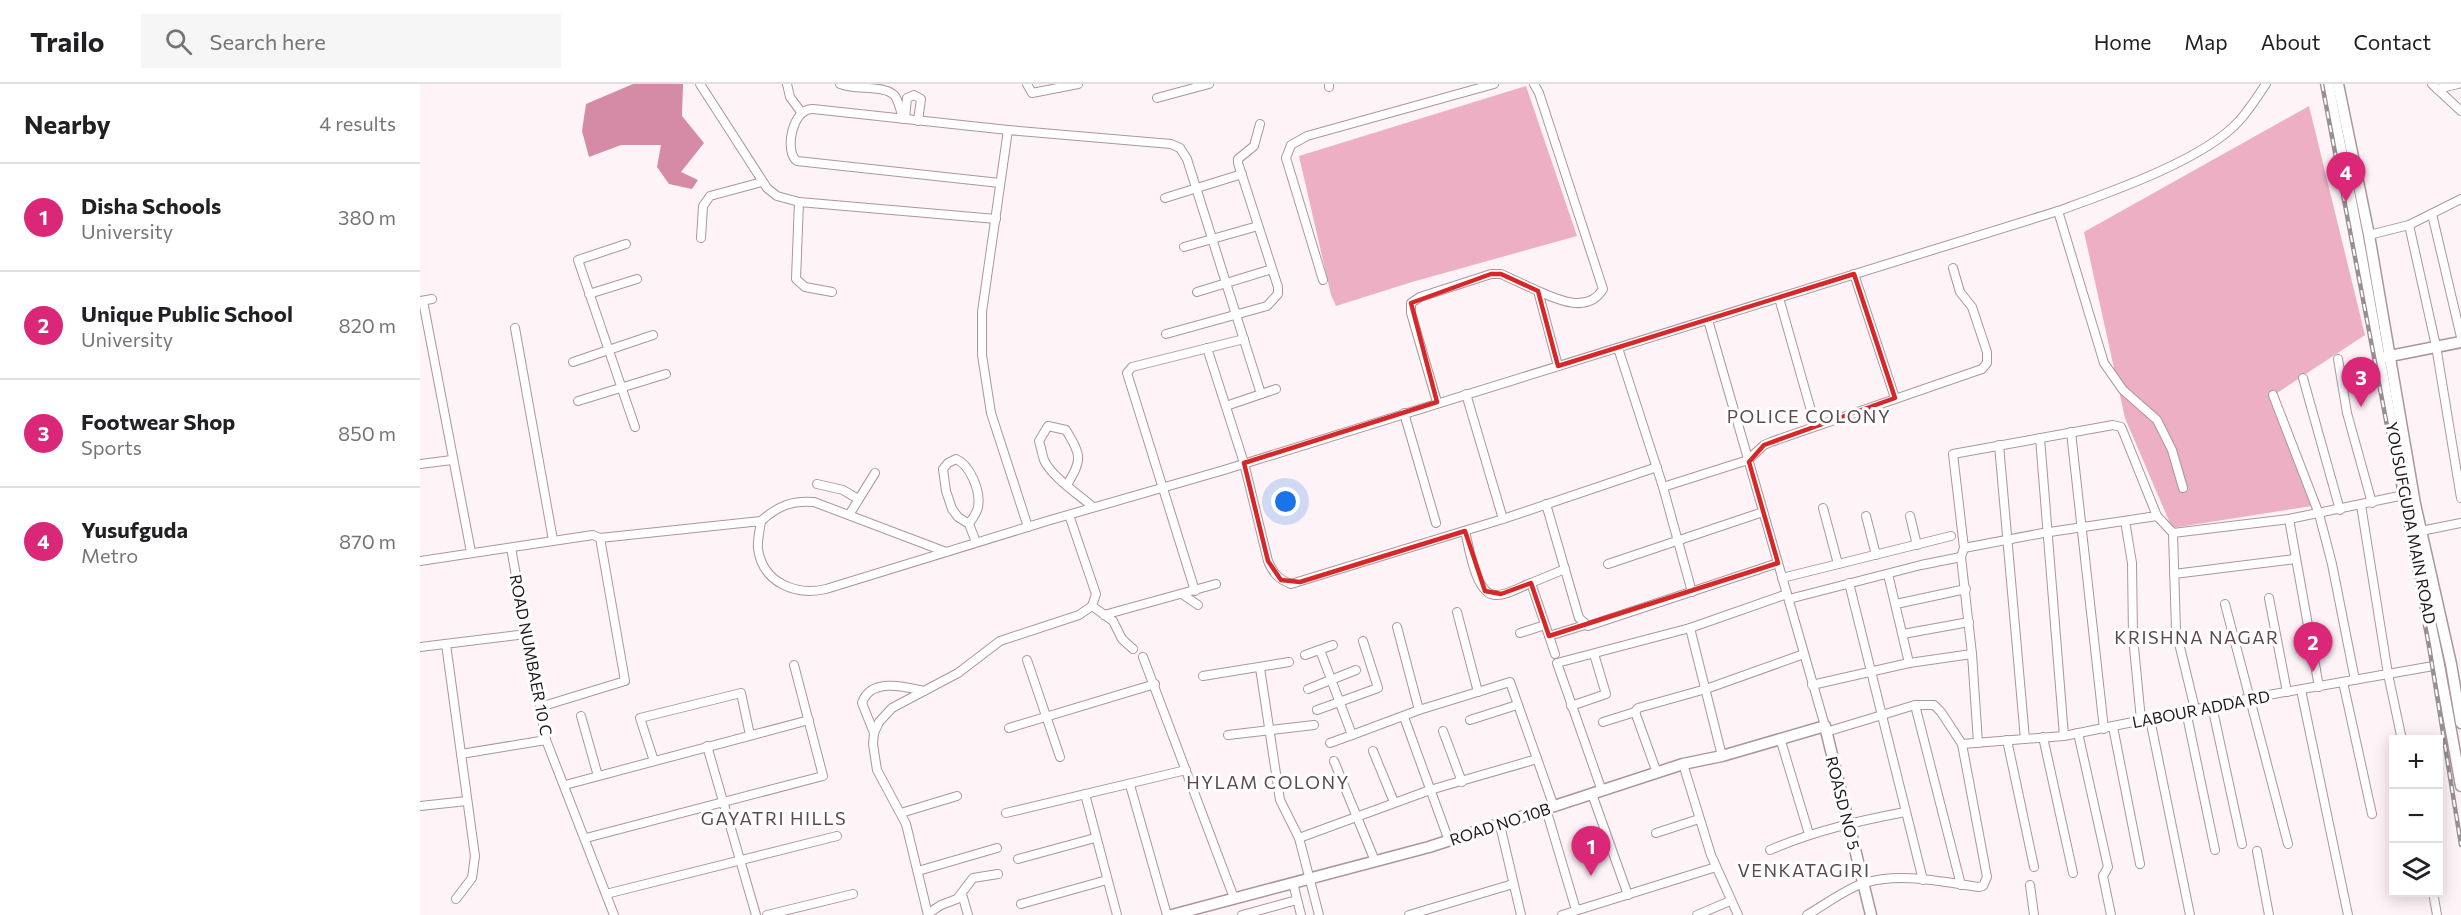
<!DOCTYPE html>
<meta charset="utf-8">
<style>
body{margin:0;font-family:Commissioner,sans-serif;background:#f6f6f6;color:#202124}
.controls{position:absolute;right:18px;bottom:18px;display:grid;overflow:hidden;border-radius:0px;box-shadow:0 3px 15px #0003}
.controls button{width:54px;height:54px;display:grid;place-items:center;padding:0;border:0;border-bottom:2px solid #e0e0e0;background:#fff;color:#202124;font:30px sans-serif}
.you{position:absolute;left:866px;top:418px;width:21px;height:21px;margin:-15px;border:4px solid #fff;border-radius:50%;background:#1a73e8;box-shadow:0 0 0 9px #1a73e833}
.badge{display:grid;place-items:center;width:39px;height:39px;border-radius:50%;background:#db2777;color:#fff;font-size:20px;font-weight:700}
.pin{position:absolute;translate:-50% -50px;filter:drop-shadow(0 2px 3px #0008)}
.pin::after{content:'';position:absolute;top:32px;width:21px;height:18px;background:inherit;clip-path:polygon(0 0,100% 0,50% 100%)}
.list{margin:0;padding:0;list-style:none}
h2{display:flex;justify-content:space-between;align-items:center;height:78px;margin:0;padding:0 24px;font-size:26px}
h2 small{font-size:20px;font-weight:400;color:#757577}
.list li{display:grid;grid-template-columns:39px 1fr auto;gap:18px;align-items:center;box-sizing:border-box;height:108px;padding:0 24px;border-top:2px solid #e0e0e0}
.list b{display:block;font-size:22px;white-space:nowrap}
.list p{margin:0;font-size:20px;white-space:nowrap;color:#757577}
.list em{font-size:20px;font-style:normal;color:#757577}
.icon{flex:none;width:33px;height:33px;fill:none;stroke:currentColor;stroke-width:2;stroke-linecap:round;stroke-linejoin:round}
.map{position:relative;flex:none;width:2041px;height:831px;overflow:hidden}
header{display:flex;align-items:center;gap:36px;box-sizing:border-box;height:84px;padding:0 30px;background:#fff;border-bottom:2px solid #e0e0e0}
header strong{font-size:28px}
nav{display:flex;gap:33px;margin-inline-start:auto;font-size:21px}
.search{width:420px;height:54px;background:#f6f6f6;display:flex;align-items:center;gap:15px;box-sizing:border-box;padding:0 21px;border-radius:0px;color:#757577;font-size:22px}
main{display:flex}
aside{flex:1;background:#fff}
.map>svg:first-child{display:block}
.green{fill:#edafc4}
.water{fill:#d58ba6}
.lines{fill:none;stroke-linecap:round;stroke-linejoin:round}
.street-casing{stroke:#ad959d;stroke-width:10}
.secondary-casing{stroke:#ad959d;stroke-width:13}
.street{stroke:#fff;stroke-width:8}
.secondary{stroke:#fff;stroke-width:10}
.rail-casing{stroke:#998f93;stroke-width:4.5}
.rail{stroke:#fff;stroke-width:2;stroke-dasharray:7;stroke-linecap:butt}
.marked{fill:none;stroke:#d62828;stroke-width:4.5;stroke-linejoin:round}
.labels{text-anchor:middle;stroke-width:6;stroke-linejoin:round;paint-order:stroke}
.street-label{font-size:16px;fill:#22191c;stroke:#fff}
.neighbourhood-label{font-size:18px;letter-spacing:1.5px;fill:#5d484f;stroke:#fff}
</style>
<header>
<strong>Trailo</strong>
<div class="search"><svg class="icon" aria-label="search" viewBox="0 0 24 24"><circle cx="10" cy="10" r="6"/><path d="M15 15l6 6"/></svg>Search here</div>
<nav><a>Home</a><a>Map</a><a>About</a><a>Contact</a></nav>
</header>
<main>
<aside>
<h2>Nearby<small>4 results</small></h2>
<ul class="list">
<li><span class="badge">1</span><div><b>Disha Schools</b><p>University</p></div><em>380 m</em></li>
<li><span class="badge">2</span><div><b>Unique Public School</b><p>University</p></div><em>820 m</em></li>
<li><span class="badge">3</span><div><b>Footwear Shop</b><p>Sports</p></div><em>850 m</em></li>
<li><span class="badge">4</span><div><b>Yusufguda</b><p>Metro</p></div><em>870 m</em></li>
</ul>
</aside>
<div class="map">
<svg width="2041" height="831" viewBox="0 0 2041 831">
<rect width="100%" height="100%" fill="#fef3f7"/>
<!-- green -->
<g class="green">
<path d="M1106 2 1157 152 992 198 916 222 911 211 879 72Z"/>
<path d="M1889 22 1945 251 1854 311 1892 422 1752 444 1705 334 1664 148Z"/>
</g>
<!-- water -->
<path class="water" d="M213 0H263L262 32 284 59 261 88 278 96 272 105 249 100 237 83 241 61H201L169 73 162 47 166 20Z"/>
<g class="lines">
<defs>
<g id="street">
<path d="M280 0 347 104 357 112 379 118 576 135"/>
<path d="M367 0 370 13 381 28"/>
<path d="M420 0C435 7 465 0 475 12 479 18 481 28 483 35"/>
<path d="M607 0 612 9 658 0"/>
<path d="M909 0V3"/>
<path d="M1114 0 1119 9 1183 205C1168 230 1138 216 1118 207"/>
<path d="M2012 0 2041 27"/>
<path d="M2017 5 2038 0"/>
<path d="M737 14 789 0"/>
<path d="M485 35 487 14 494 11 501 15 498 37"/>
<path d="M588 46 562 228V271L571 329 608 443"/>
<path d="M580 99 377 77C364 68 372 24 393 25L588 46 751 60 760 64 767 75 841 310"/>
<path d="M745 114 822 90"/>
<path d="M379 118 376 195 385 203 412 208"/>
<path d="M1638 127 1684 279 1703 306 1737 336 1752 366 1763 404"/>
<path d="M2012 130 2041 253"/>
<path d="M1989 141 2016 262 2041 414"/>
<path d="M1949 151 1989 141 2041 115"/>
<path d="M281 154 283 122 290 112 342 98"/>
<path d="M206 160 158 176 215 343"/>
<path d="M764 163 838 142"/>
<path d="M1434 190 1475 314"/>
<path d="M903 196 866 74 871 61 887 52 1074 0"/>
<path d="M777 208 852 185"/>
<path d="M169 210 217 195"/>
<path d="M1359 214 1390 323"/>
<path d="M0 217 12 215"/>
<path d="M3 217 51 468"/>
<path d="M1288 236 1405 642"/>
<path d="M95 244 133 456"/>
<path d="M746 250 847 222 858 210V203L818 79V75L834 62 840 40"/>
<path d="M787 264 824 379 848 477C853 489 858 495 871 500L1083 435 1046 310"/>
<path d="M1198 264 1243 403 1272 508"/>
<path d="M1918 275 1927 329 1952 419"/>
<path d="M153 278 233 251"/>
<path d="M1883 294 1920 426"/>
<path d="M1853 311 1899 430 1912 480 1935 596"/>
<path d="M158 317 246 290"/>
<path d="M1017 318 991 229V219L1000 213 1071 190H1081L1118 207 1138 282"/>
<path d="M806 322 856 305"/>
<path d="M984 329 1016 439"/>
<path d="M1651 348 1684 645"/>
<path d="M1620 354 1644 652"/>
<path d="M1579 361 1605 655"/>
<path d="M0 380 32 376"/>
<path d="M397 400 423 406 438 415"/>
<path d="M647 401C662 375 662 373 646 346L628 342 619 357C621 363 622 370 624 376 631 392 659 411 673 423"/>
<path d="M1243 403 1328 376 1344 361 1351 358 1562 285 1567 279V268L1552 223 1540 208 1533 184"/>
<path d="M1126 420 1159 534 1168 542 1358 479"/>
<path d="M1941 421 1968 590 1982 656"/>
<path d="M1403 424 1418 480"/>
<path d="M429 431 455 389"/>
<path d="M649 431 676 510 672 522 693 537 702 555 713 565"/>
<path d="M1446 432 1456 471"/>
<path d="M1490 432 1497 461"/>
<path d="M1083 435 1237 383"/>
<path d="M1869 435 1899 603"/>
<path d="M341 437C358 422 372 416 394 418L526 468"/>
<path d="M1705 437 1712 479 1713 553 1721 636"/>
<path d="M549 440C552 435 557 429 558 423 561 407 550 381 536 375L528 379 523 385 526 407 532 425 538 433 549 440 556 458"/>
<path d="M1045 447C1049 462 1055 510 1075 511 1086 512 1100 503 1111 499L1129 552 1165 541"/>
<path d="M2001 447 2041 439"/>
<path d="M1753 449 1756 547 1775 625"/>
<path d="M180 454 341 437C340 446 337 456 338 465 343 499 376 512 406 505L627 437 804 386 1638 127C1688 109 1784 76 1819 37 1829 26 1837 13 1846 0"/>
<path d="M91 464 126 656 194 831"/>
<path d="M1544 464 1533 370 1693 341 1701 343 1704 350 1737 432"/>
<path d="M0 477 173 451 180 454 205 597 120 623"/>
<path d="M1188 480 1343 428"/>
<path d="M1468 490 1489 579"/>
<path d="M1754 490 1875 475"/>
<path d="M1362 494 1531 452"/>
<path d="M1111 499 1145 485"/>
<path d="M1429 499 1503 796"/>
<path d="M775 507 707 289 712 283 824 255"/>
<path d="M762 510 778 521"/>
<path d="M1849 514 1867 608"/>
<path d="M1369 515 1501 481 1541 473"/>
<path d="M1476 520 1546 505"/>
<path d="M1805 520 1868 760"/>
<path d="M1037 528 1058 608"/>
<path d="M684 531 796 500"/>
<path d="M977 543 999 626"/>
<path d="M1270 544 1302 672"/>
<path d="M1100 549 1125 541"/>
<path d="M1483 550 1549 538"/>
<path d="M1129 552 1135 570"/>
<path d="M26 560 55 772 52 794 36 815"/>
<path d="M0 563 106 550"/>
<path d="M900 566 932 651 999 626 1090 598 1134 723"/>
<path d="M885 571 913 561"/>
<path d="M723 573 814 814"/>
<path d="M607 576 640 673"/>
<path d="M840 584 860 716 879 754 899 831"/>
<path d="M783 592 869 578"/>
<path d="M1923 598 1952 730"/>
<path d="M1392 601 1489 579 1552 570"/>
<path d="M888 605 936 586"/>
<path d="M1881 606 1928 831"/>
<path d="M504 607C483 602 450 594 442 619L454 649 453 660 457 686 486 740 508 831"/>
<path d="M1495 621 1541 801"/>
<path d="M1151 622 1186 610 1174 570"/>
<path d="M1792 622 1822 760"/>
<path d="M897 626 958 604 943 557"/>
<path d="M1766 627 1795 766"/>
<path d="M1215 628 1237 689"/>
<path d="M161 632 178 692"/>
<path d="M984 633 1029 757"/>
<path d="M1730 635 1770 831"/>
<path d="M1050 636 1097 621"/>
<path d="M1183 638 1215 628 1218 624 1286 605 1384 570"/>
<path d="M1693 643 1720 780"/>
<path d="M589 644 735 600"/>
<path d="M1023 647 1042 698"/>
<path d="M454 649 459 638 472 624 538 589 580 557 659 531 672 522"/>
<path d="M1658 649 1688 783 1683 792 1691 831"/>
<path d="M808 651 894 641"/>
<path d="M1623 653 1653 789"/>
<path d="M1360 654 1389 750"/>
<path d="M1587 656 1614 783"/>
<path d="M910 659 932 651"/>
<path d="M1558 659 1552 570 1541 473 1544 464 1623 449 1737 432 1753 449 1869 435 1984 411"/>
<path d="M1542 660 1644 652 1831 614 2019 581"/>
<path d="M287 662 336 831"/>
<path d="M953 667 974 718"/>
<path d="M41 670 126 656"/>
<path d="M234 677 220 634 321 609 330 651"/>
<path d="M914 677 955 777"/>
<path d="M1263 680 1291 771 1318 831"/>
<path d="M145 701 389 636"/>
<path d="M710 701 747 831"/>
<path d="M1182 707 1137 579 1270 544 1367 510"/>
<path d="M665 710 697 831"/>
<path d="M1172 710 1208 811"/>
<path d="M0 722 47 717"/>
<path d="M1126 725 1156 826"/>
<path d="M481 729 537 712"/>
<path d="M586 729 766 686"/>
<path d="M1080 741 1101 831"/>
<path d="M1236 749 1279 735"/>
<path d="M166 754 403 692 374 581"/>
<path d="M879 754 1010 706 1117 675"/>
<path d="M1350 766C1394 747 1438 737 1485 728"/>
<path d="M1837 767 1849 831"/>
<path d="M598 775 675 754"/>
<path d="M498 787 577 764"/>
<path d="M873 799 881 831"/>
<path d="M1610 801 1614 831"/>
<path d="M2013 808 2017 831"/>
<path d="M186 810 417 752"/>
<path d="M542 810 548 831"/>
<path d="M601 820 687 796"/>
<path d="M509 829 521 821 537 815 553 794 578 790"/>
<path d="M347 831 433 810"/>
<path d="M822 831 877 816"/>
<path d="M989 831 1093 800"/>
<path d="M1142 831 1296 783"/>
<path d="M1277 831 1310 817"/>
<path d="M1387 831C1403 822 1427 804 1444 799 1481 788 1522 798 1559 803L1563 802 1567 793 1542 660 1521 628 1514 621H1495L1406 648"/>
</g>
<g id="secondary">
<path d="M1908 0 1938 153 1984 411 2019 581 2041 702"/>
<path d="M1918 0 1949 151 1995 420 2031 580 2041 639"/>
<path d="M1965 273 2041 258"/>
<path d="M752 831 1009 763 1263 680 1302 672 1405 642 1451 831"/>
</g>
</defs>
<!-- street casing -->
<use href="#street" class="street-casing"/>
<!-- secondary casing -->
<use href="#secondary" class="secondary-casing"/>
<!-- street -->
<use href="#street" class="street"/>
<!-- secondary -->
<use href="#secondary" class="secondary"/>
<defs>
<path id="rail" d="M1902 0 2009 562 2041 761"/>
</defs>
<!-- rail casing -->
<use href="#rail" class="rail-casing"/>
<!-- rail -->
<use href="#rail" class="rail"/>
</g>
<!-- marked area -->
<path class="marked" d="M1071 190H1081L1118 207 1138 282 1434 190 1475 314 1344 361 1329 378 1358 479 1129 552 1111 499 1081 510 1065 507 1045 447 880 498 861 496 848 477 824 379 1017 318 991 219Z"/>
<g class="labels">
<!-- street labels -->
<g class="street-label">
<text transform="translate(1991 439) rotate(79)" y="6">YOUSUFGUDA MAIN ROAD</text>
<text transform="translate(111 571) rotate(79)" y="6">ROAD NUMBAER 10 C</text>
<text transform="translate(1781 625) rotate(-11)" y="6">LABOUR ADDA RD</text>
<text transform="translate(1423 719) rotate(76)" y="6">ROASD NO 5</text>
<text transform="translate(1080 740) rotate(-18)" y="6">ROAD NO 10B</text>
</g>
<!-- neighbourhood labels -->
<g class="neighbourhood-label">
<text x="1389" y="339">POLICE COLONY</text>
<text x="1777" y="560">KRISHNA NAGAR</text>
<text x="848" y="705">HYLAM COLONY</text>
<text x="354" y="741">GAYATRI HILLS</text>
<text x="1384" y="793">VENKATAGIRI</text>
</g>
</g>
</svg>
<div class="controls">
<button>+</button>
<button>−</button>
<button><svg class="icon" aria-label="layers" viewBox="0 0 24 24"><path d="M12 4l9 5-9 5-9-5zM3 14l9 5 9-5"/></svg></button>
</div>
<div class="you"></div>
<div class="pin badge" style="left:1171px;top:792px">1</div>
<div class="pin badge" style="left:1893px;top:588px">2</div>
<div class="pin badge" style="left:1941px;top:323px">3</div>
<div class="pin badge" style="left:1926px;top:118px">4</div>
</div>
</main>
